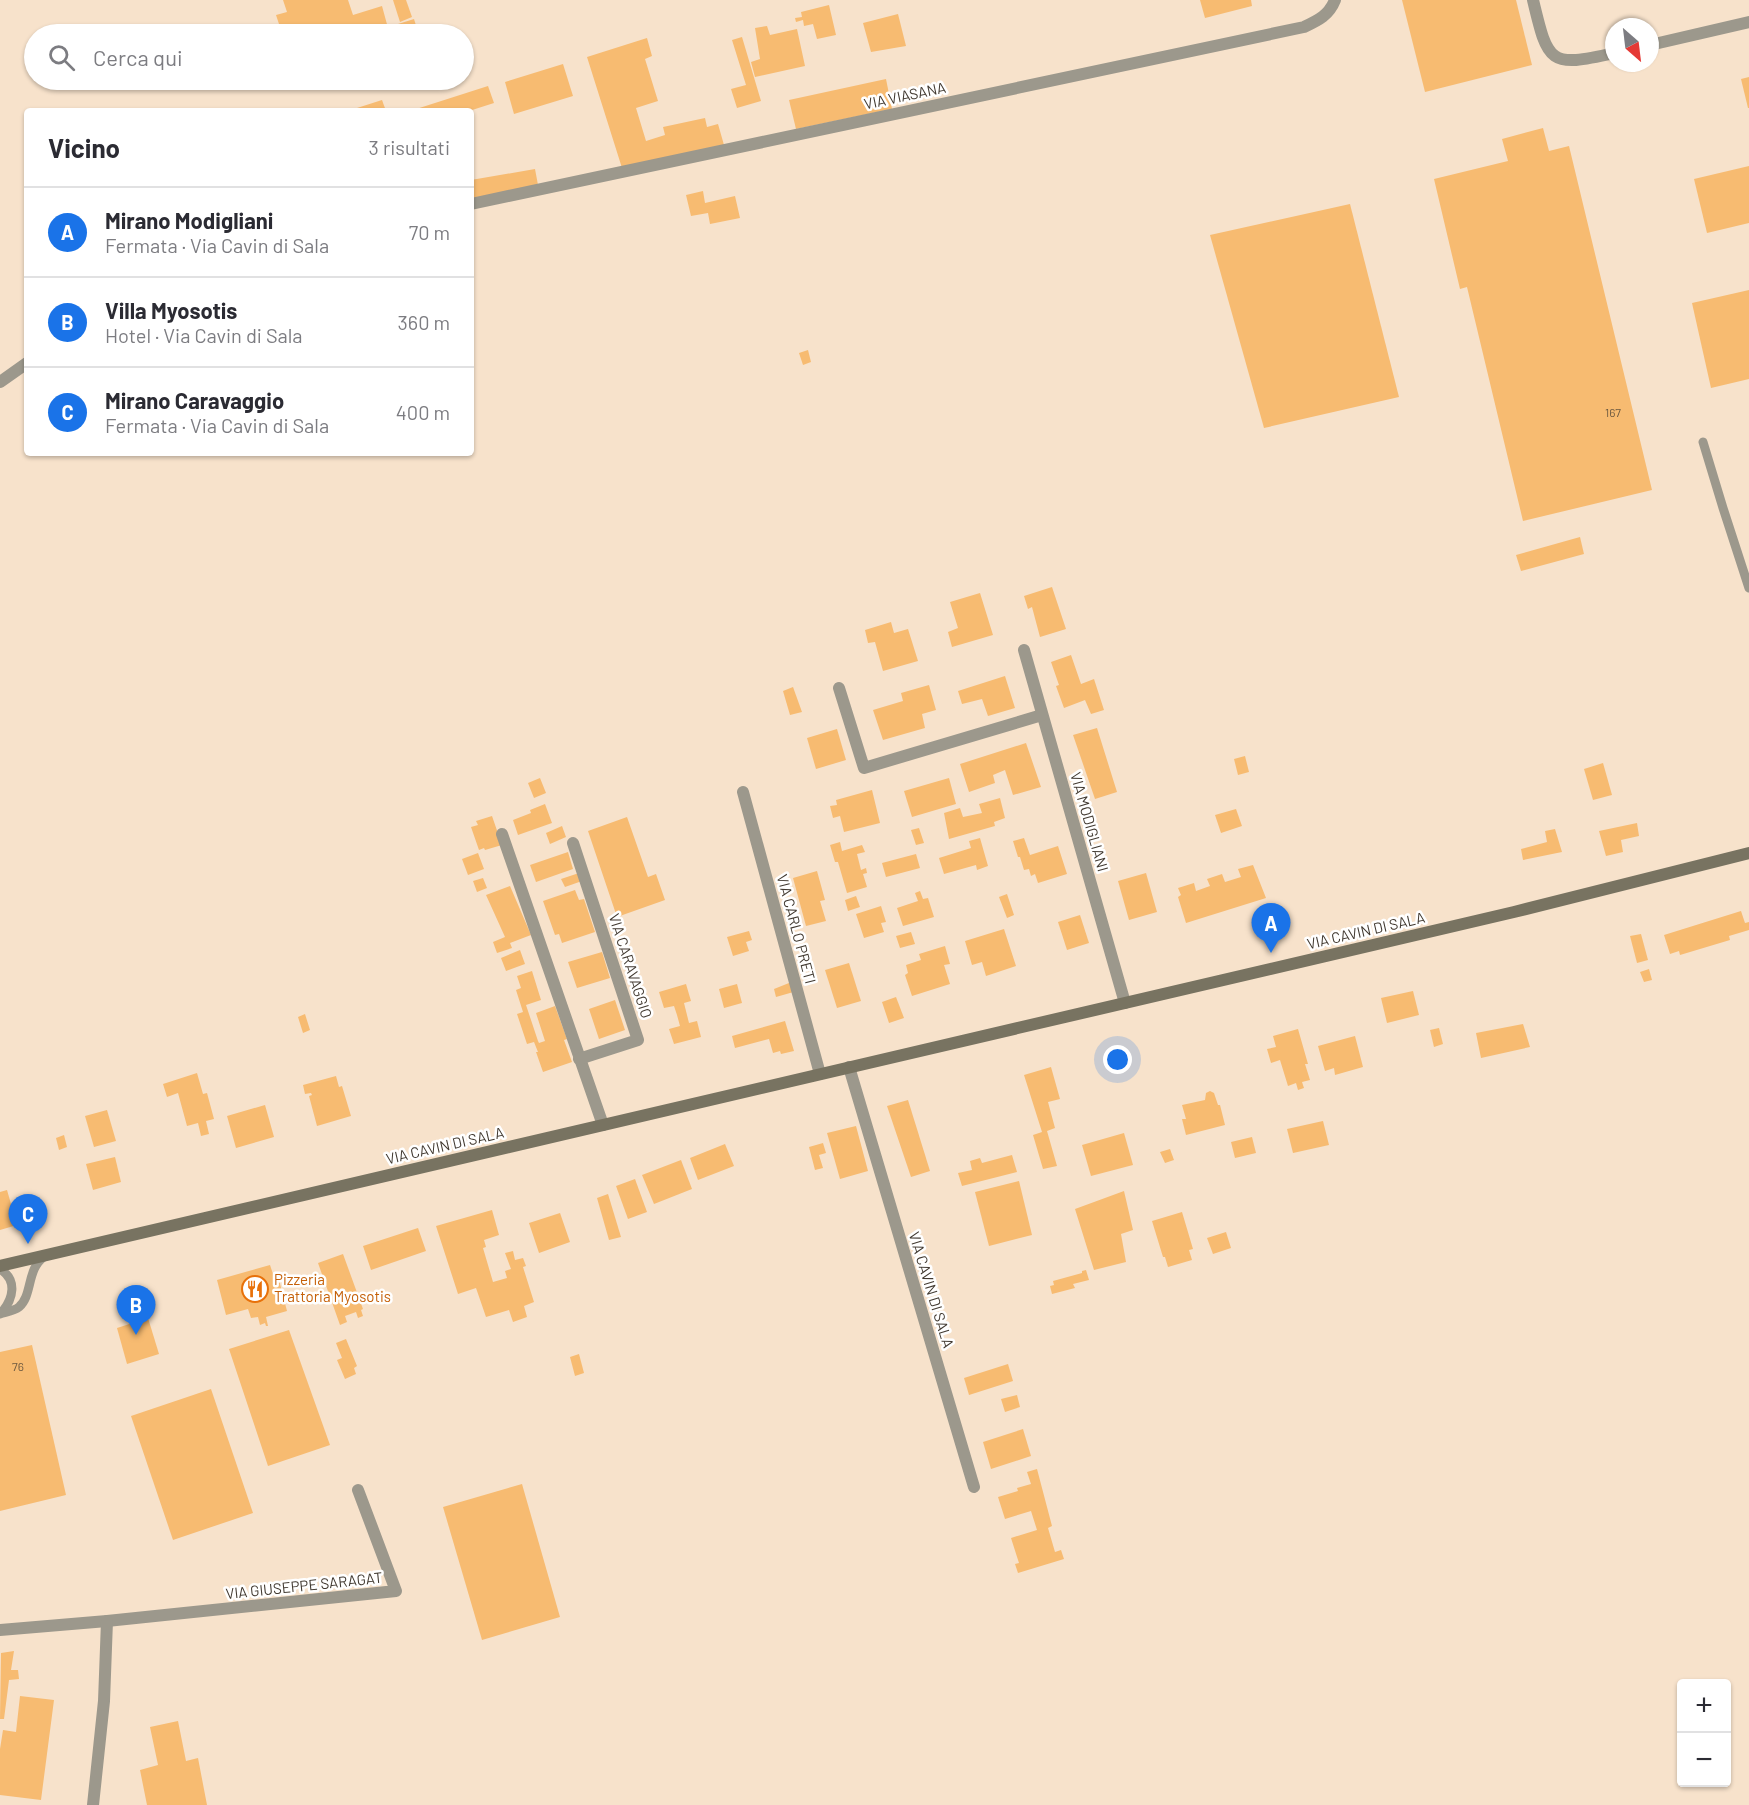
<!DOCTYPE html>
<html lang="it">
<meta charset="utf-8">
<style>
body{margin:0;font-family:Barlow,sans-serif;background:#f7f7f7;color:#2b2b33}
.controls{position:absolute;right:18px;bottom:18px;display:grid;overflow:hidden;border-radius:6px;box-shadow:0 2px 4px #0004}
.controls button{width:54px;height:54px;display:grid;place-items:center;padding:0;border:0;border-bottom:2px solid #e1e1e2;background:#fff;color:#2b2b33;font:30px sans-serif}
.compass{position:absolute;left:1605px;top:18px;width:54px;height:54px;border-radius:50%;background:#fff;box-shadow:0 2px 4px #0004;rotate:152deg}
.you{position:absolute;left:1118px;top:1060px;width:21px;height:21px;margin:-15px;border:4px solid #fff;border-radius:50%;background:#1a73e8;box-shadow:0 0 0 9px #1a73e833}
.badge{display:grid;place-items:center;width:39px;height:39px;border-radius:50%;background:#1a73e8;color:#fff;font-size:20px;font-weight:700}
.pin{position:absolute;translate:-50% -50px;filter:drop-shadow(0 2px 3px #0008)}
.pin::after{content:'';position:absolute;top:32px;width:21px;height:18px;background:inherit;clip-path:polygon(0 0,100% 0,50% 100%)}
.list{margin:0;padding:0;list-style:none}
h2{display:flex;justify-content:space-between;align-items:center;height:78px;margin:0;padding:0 24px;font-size:26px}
h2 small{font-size:20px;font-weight:400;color:#7c7c81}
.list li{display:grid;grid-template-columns:39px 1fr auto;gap:18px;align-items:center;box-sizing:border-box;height:90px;padding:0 24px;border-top:2px solid #e1e1e2}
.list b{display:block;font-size:22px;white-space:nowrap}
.list p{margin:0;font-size:20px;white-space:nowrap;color:#7c7c81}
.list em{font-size:20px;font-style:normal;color:#7c7c81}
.icon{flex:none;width:33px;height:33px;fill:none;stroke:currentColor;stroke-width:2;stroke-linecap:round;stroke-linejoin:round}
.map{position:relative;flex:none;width:1749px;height:1805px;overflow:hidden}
.search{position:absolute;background:#fff;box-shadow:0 2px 4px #0004;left:24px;top:24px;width:450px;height:66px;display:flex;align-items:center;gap:15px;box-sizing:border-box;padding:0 21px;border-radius:33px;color:#7c7c81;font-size:22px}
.panel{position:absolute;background:#fff;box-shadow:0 2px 4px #0004;left:24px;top:108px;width:450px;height:348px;border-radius:6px}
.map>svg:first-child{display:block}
.building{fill:#f7bb71}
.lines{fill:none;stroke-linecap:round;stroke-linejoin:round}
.lane{stroke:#9c988c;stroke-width:9}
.street{stroke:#9c988c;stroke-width:12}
.secondary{stroke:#787361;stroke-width:12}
.labels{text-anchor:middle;stroke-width:5;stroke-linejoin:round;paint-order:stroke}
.number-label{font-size:12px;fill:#6e5a40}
.street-label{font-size:15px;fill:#413930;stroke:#fff}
.food-label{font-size:15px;fill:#c56008;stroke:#fff;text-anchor:start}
</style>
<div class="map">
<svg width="1749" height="1805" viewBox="0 0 1749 1805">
<rect width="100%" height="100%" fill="#f7e2cb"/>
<!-- building -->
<g class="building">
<path d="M283 0H348L353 15 382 6 388 28 367 34H294L293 30 282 33 276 15 287 12Z"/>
<path d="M393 0H406L412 17 400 22Z"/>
<path d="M1200 0H1251L1252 6 1205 18Z"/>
<path d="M1402 0H1516L1532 65 1425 92Z"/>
<path d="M829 5 836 35 817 39 813 24 804 26 803 20 796 22 795 18 802 17 801 12Z"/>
<path d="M898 14 906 46 871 52 863 23Z"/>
<path d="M414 19 418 32 401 34 398 24Z"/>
<path d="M767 26 770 35 797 29 805 66 755 77 751 62 760 59 755 28Z"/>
<path d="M742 37 761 101 737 108 731 89 746 85 732 40Z"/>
<path d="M647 38 652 56 645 59 658 101 636 108 646 141 665 135 663 127 705 118 707 127 718 124 724 145 622 168 587 57Z"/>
<path d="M563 64 573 96 514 114 505 82Z"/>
<path d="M1749 77V108H1748L1741 79Z"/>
<path d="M886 79 892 109 796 129 789 100Z"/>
<path d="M488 86 494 103 469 111H410Z"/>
<path d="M382 100 386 111H358L357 108Z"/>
<path d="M1543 128 1549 151 1569 146 1652 490 1523 521 1467 287 1460 289 1434 179 1508 161 1502 139Z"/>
<path d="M1749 166V223L1707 233 1694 179Z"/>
<path d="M535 169 538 185 471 199V180Z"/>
<path d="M703 191 705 203 735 196 740 218 710 224 708 213 691 216 686 195Z"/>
<path d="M1350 204 1399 397 1264 428 1210 235Z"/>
<path d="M1749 290V379L1711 388 1692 303Z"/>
<path d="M808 350 811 362 803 365 799 353Z"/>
<path d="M1580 537 1584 554 1521 571 1516 555Z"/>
<path d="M1052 587 1066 629 1040 637 1032 607 1028 609 1024 596Z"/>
<path d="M980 593 993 635 952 647 948 632 958 628 950 602Z"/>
<path d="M891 622 894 633 908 629 918 661 883 671 875 642 868 643 865 630Z"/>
<path d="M1071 655 1081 684 1094 679 1104 710 1091 714 1085 700 1064 708 1056 686 1059 685 1051 662Z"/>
<path d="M1005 676 1015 708 988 716 982 699 962 704 958 691Z"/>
<path d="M929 685 936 710 922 714 925 728 883 740 873 710 903 701 901 693Z"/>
<path d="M793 687 802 712 790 715 783 691Z"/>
<path d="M1097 728 1117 792 1095 799 1073 735Z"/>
<path d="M837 729 846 760 816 769 807 738Z"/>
<path d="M1026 743 1041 787 1013 795 1005 770 993 775 995 783 969 792 960 764Z"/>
<path d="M1245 756 1249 772 1238 775 1234 759Z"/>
<path d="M1603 763 1612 795 1593 800 1584 769Z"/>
<path d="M540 778 546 793 534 798 528 783Z"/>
<path d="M949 778 956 804 912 817 904 791Z"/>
<path d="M872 790 880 823 844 832 840 816 833 818 830 806 837 805 836 800Z"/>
<path d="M1000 798 1005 818 994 822 995 826 949 839 944 813 960 808 963 817 982 813 979 804Z"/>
<path d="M545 804 552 823 518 835 513 820 531 813 530 810Z"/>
<path d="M1236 809 1242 826 1221 833 1215 815Z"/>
<path d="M492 816 502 845 485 850 484 848 479 850 471 827 478 825 476 821Z"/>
<path d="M627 817 648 877 656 874 665 900 617 917 588 831Z"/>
<path d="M1637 823 1639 836 1621 840 1623 852 1606 856 1599 831Z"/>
<path d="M562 826 566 837 550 844 546 833Z"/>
<path d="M919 828 924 843 916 845 911 830Z"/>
<path d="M1555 829 1562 852 1523 860 1521 849 1547 842 1545 831Z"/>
<path d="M980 838 988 866 977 870 976 865 944 874 939 858 971 848 969 841Z"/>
<path d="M1024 838 1030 855 1058 846 1067 874 1038 883 1035 874 1031 876 1029 869 1024 870 1020 857H1018L1013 841Z"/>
<path d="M840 842 842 851 862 845 865 852 857 854 861 870 866 868 867 873 863 874 867 887 847 893 838 862H835L830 845Z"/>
<path d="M568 852 573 869 536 882 530 865Z"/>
<path d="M478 853 484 869 468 875 462 859Z"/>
<path d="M916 854 920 868 886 877 882 863Z"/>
<path d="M1253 865 1266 898 1186 923 1178 897 1181 895 1178 888 1194 883 1196 891 1210 886 1207 879 1222 874 1225 882 1241 877 1238 869Z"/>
<path d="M817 871 825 900 820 901 826 921 806 926 793 878Z"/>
<path d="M579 873 582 881 565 887 561 879Z"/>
<path d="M1146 873 1157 912 1129 920 1118 881Z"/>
<path d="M483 878 487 888 477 892 473 881Z"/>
<path d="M510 886 531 935 510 943 512 948 497 953 493 942 505 937 486 895Z"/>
<path d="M575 890 579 900 584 899 595 932 562 943 559 934 555 935 543 901Z"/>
<path d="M920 891 923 899 928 898 934 917 903 926 897 908 918 901 915 893Z"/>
<path d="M1007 894 1014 915 1007 918 999 897Z"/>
<path d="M856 896 860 907 848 911 845 900Z"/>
<path d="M881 906 886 922 881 923 884 932 864 938 856 914Z"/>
<path d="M1741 911 1745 923 1749 922V930L1729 936 1730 940 1680 955 1679 951 1670 954 1664 935Z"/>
<path d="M1080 915 1089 943 1067 950 1058 922Z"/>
<path d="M1004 929 1016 966 986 976 982 962 972 965 965 941Z"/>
<path d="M749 931 752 940 746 942 749 951 733 956 727 937Z"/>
<path d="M911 932 915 944 900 948 896 936Z"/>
<path d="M1641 934 1648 960 1637 963 1630 936Z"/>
<path d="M945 946 950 964 944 965 950 984 912 996 905 975 908 973 906 965 921 960 919 954Z"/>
<path d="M520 950 525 964 506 971 501 958Z"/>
<path d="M602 952 610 978 577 988 568 962Z"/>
<path d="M849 963 861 1001 837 1008 825 970Z"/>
<path d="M1649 969 1652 980 1644 982 1640 972Z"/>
<path d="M532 971 541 1000 526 1005 538 1041 539 1043 545 1041 536 1013 555 1006 567 1039 564 1040 572 1062 543 1072 536 1052H538L534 1042 527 1044 517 1014 523 1012 516 990 521 988 517 976Z"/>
<path d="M794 981 797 991 776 997 774 989Z"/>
<path d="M686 984 691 1001 684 1003 689 1023 697 1021 701 1037 674 1044 669 1029 680 1026 677 1015 674 1006 664 1008 659 992Z"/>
<path d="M737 984 742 1003 724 1008 719 989Z"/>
<path d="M1413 991 1419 1015 1387 1023 1381 998Z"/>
<path d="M896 997 904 1018 889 1023 882 1002Z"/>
<path d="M615 1000 625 1030 599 1039 589 1009Z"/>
<path d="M305 1014 310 1030 303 1033 298 1017Z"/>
<path d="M785 1021 794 1051 781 1054 780 1051 773 1053 769 1039 735 1048 732 1036Z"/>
<path d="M1523 1024 1530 1047 1481 1058 1476 1033Z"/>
<path d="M1439 1028 1443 1044 1434 1047 1430 1030Z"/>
<path d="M1298 1029 1308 1064H1305L1310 1080 1302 1082 1304 1088 1298 1090 1296 1083 1288 1086 1280 1060 1271 1063 1267 1049 1276 1047 1273 1036Z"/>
<path d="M1355 1036 1363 1067 1335 1075 1334 1068 1325 1071 1318 1046Z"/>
<path d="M1051 1067 1060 1099 1048 1102 1055 1128 1047 1131 1057 1166 1043 1169 1033 1135 1042 1132 1024 1075Z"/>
<path d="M197 1073 203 1094 207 1093 214 1119 206 1121 209 1134 201 1136 198 1123 187 1126 178 1093 167 1097 163 1084Z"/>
<path d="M336 1076 339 1087 342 1086 351 1116 317 1126 309 1096 312 1095 311 1093 305 1094 303 1085Z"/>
<path d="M1210 1091 1214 1093 1218 1105H1220L1225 1125 1186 1135 1182 1119H1186L1182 1105 1205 1100 1206 1093Z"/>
<path d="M908 1100 930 1171 911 1177 887 1106Z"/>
<path d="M265 1105 274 1137 236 1148 227 1116Z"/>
<path d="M107 1110 116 1141 94 1147 85 1116Z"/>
<path d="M1323 1121 1329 1145 1293 1153 1287 1129Z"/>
<path d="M856 1126 868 1171 840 1179 827 1133Z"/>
<path d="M1124 1133 1133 1165 1091 1176 1082 1145Z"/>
<path d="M64 1135 67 1147 59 1150 56 1138Z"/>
<path d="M1252 1137 1256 1153 1235 1158 1231 1142Z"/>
<path d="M823 1143 826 1153 819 1155 823 1168 815 1170 809 1147Z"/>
<path d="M725 1144 734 1166 698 1180 690 1158Z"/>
<path d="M1170 1149 1174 1160 1165 1163 1160 1152Z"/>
<path d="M1012 1155 1017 1172 962 1186 958 1173 972 1170 970 1161 980 1158 982 1163Z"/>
<path d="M115 1157 121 1182 93 1190 86 1164Z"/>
<path d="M681 1160 692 1189 654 1204 642 1175Z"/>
<path d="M635 1179 647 1212 628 1219 616 1186Z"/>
<path d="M1019 1181 1032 1235 989 1246 975 1192Z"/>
<path d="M7 1190 17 1225 0 1230V1192Z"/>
<path d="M1124 1191 1133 1230 1121 1234 1126 1262 1094 1270 1075 1209Z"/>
<path d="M608 1194 621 1237 609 1240 597 1198Z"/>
<path d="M492 1210 499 1235 484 1240 486 1247 483 1248 493 1282 507 1278 505 1271 511 1269 505 1253 513 1251 515 1260 523 1258 526 1266 523 1267 534 1302 524 1306 527 1317 513 1322 509 1310 486 1317 476 1288 458 1294 436 1226Z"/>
<path d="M1182 1212 1193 1249 1189 1250 1192 1260 1168 1267 1165 1257H1163L1152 1221Z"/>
<path d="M560 1213 570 1242 539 1253 529 1223Z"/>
<path d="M418 1228 426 1251 371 1270 363 1246Z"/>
<path d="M1226 1232 1231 1248 1213 1254 1207 1238Z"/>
<path d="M343 1254 363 1309 361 1310 363 1316 358 1318 356 1312 345 1316 347 1322 340 1325 318 1263Z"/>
<path d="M270 1265 274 1277 278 1276 287 1311 266 1317 268 1326H266L265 1323 260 1325 258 1317 251 1318 248 1309 226 1315 217 1280Z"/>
<path d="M1086 1270 1089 1280 1073 1284 1075 1288 1052 1294 1050 1286 1054 1285 1053 1281 1082 1273V1271Z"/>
<path d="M148 1318 159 1354 127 1364 117 1328Z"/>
<path d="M289 1330 330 1445 268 1466 229 1349Z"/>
<path d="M346 1339 357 1366 354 1368 356 1374 345 1379 337 1360 342 1358 336 1343Z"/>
<path d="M32 1345 66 1495 0 1511V1352Z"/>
<path d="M579 1354 584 1373 575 1376 570 1357Z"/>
<path d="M1008 1364 1013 1381 969 1395 964 1378Z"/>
<path d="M211 1389 253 1513 173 1540 131 1416Z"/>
<path d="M1017 1395 1020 1407 1005 1412 1001 1399Z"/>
<path d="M1023 1429 1031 1456 991 1469 983 1442Z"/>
<path d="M1037 1469 1052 1526 1048 1528 1055 1552 1061 1550 1064 1559 1018 1573 1015 1564 1019 1563 1011 1538 1037 1530 1031 1511 1005 1519 998 1497 1018 1491 1017 1488 1031 1484 1027 1472Z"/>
<path d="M522 1484 560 1617 482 1640 443 1507Z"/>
<path d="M14 1651 11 1670H18L19 1679 9 1680 4 1719H0L1 1653Z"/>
<path d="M20 1696 54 1700 41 1800 0 1795V1749L3 1730 16 1732Z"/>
<path d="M178 1721 186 1761 198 1758 207 1805H147L140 1770 158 1765 150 1727Z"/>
</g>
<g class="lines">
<!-- lane -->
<g class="lane">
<path d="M1703 442 1723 508 1749 588"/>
<path d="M0 1269C18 1280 13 1299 2 1312"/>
<path d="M0 1314C6 1312 14 1311 19 1307 33 1295 26 1269 45 1256"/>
</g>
<!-- street -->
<g class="street">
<path d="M1533 0C1548 63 1549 68 1614 53"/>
<path d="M1650 45 1749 22"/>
<path d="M471 204 1304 27C1319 20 1329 15 1335 0"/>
<path d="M0 382 27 363"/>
<path d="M1024 650 1125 1003"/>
<path d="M839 688 864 768 1042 715"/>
<path d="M743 792 820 1074"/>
<path d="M502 834 603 1125"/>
<path d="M573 843 638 1040 579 1059"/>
<path d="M849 1067 974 1487"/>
<path d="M0 1630 107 1621 396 1591 358 1490"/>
<path d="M93 1805 104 1701 107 1621"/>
</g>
<!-- secondary -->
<path class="secondary" d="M0 1266 1514 912 1749 853"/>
</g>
<!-- icons -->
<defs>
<symbol id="restaurant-ring" viewBox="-11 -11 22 22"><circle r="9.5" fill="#fff" stroke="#e8710a" stroke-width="1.5"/><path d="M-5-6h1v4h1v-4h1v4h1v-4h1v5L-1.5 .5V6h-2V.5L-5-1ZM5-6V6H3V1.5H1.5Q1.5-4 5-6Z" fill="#e8710a"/></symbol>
</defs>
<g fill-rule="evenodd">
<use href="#restaurant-ring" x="240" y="1274" width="30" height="30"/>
</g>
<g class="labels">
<!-- number labels -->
<g class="number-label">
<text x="1613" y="417">167</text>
<text x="18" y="1371">76</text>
</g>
<!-- street labels -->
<g class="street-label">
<text transform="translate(905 96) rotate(-12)" y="5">VIA VIASANA</text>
<text transform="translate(1089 822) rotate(74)" y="5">VIA MODIGLIANI</text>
<text transform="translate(796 929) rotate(75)" y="5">VIA CARLO PRETI</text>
<text transform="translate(1366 931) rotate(-13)" y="5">VIA CAVIN DI SALA</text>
<text transform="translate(630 966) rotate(72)" y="5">VIA CARAVAGGIO</text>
<text transform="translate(445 1146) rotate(-13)" y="5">VIA CAVIN DI SALA</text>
<text transform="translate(931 1290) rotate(73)" y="5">VIA CAVIN DI SALA</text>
<text transform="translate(304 1586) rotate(-6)" y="5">VIA GIUSEPPE SARAGAT</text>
</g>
<!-- food labels -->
<g class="food-label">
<text x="274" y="1285">Pizzeria<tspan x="274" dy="17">Trattoria Myosotis</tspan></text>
</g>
</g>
</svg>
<div class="controls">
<button>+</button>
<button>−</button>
</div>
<svg class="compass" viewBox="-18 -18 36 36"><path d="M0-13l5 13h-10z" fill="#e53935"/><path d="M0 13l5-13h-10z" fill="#7c7c81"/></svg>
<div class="you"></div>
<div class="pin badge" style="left:1271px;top:953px">A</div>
<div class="pin badge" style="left:136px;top:1335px">B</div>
<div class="pin badge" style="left:28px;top:1244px">C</div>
<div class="search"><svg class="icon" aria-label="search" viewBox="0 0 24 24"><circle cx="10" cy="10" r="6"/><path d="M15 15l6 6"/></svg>Cerca qui</div>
<section class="panel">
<h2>Vicino<small>3 risultati</small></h2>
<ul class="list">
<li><span class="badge">A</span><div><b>Mirano Modigliani</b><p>Fermata · Via Cavin di Sala</p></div><em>70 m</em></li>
<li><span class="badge">B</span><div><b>Villa Myosotis</b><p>Hotel · Via Cavin di Sala</p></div><em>360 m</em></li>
<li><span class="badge">C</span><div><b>Mirano Caravaggio</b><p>Fermata · Via Cavin di Sala</p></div><em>400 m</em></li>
</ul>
</section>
</div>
